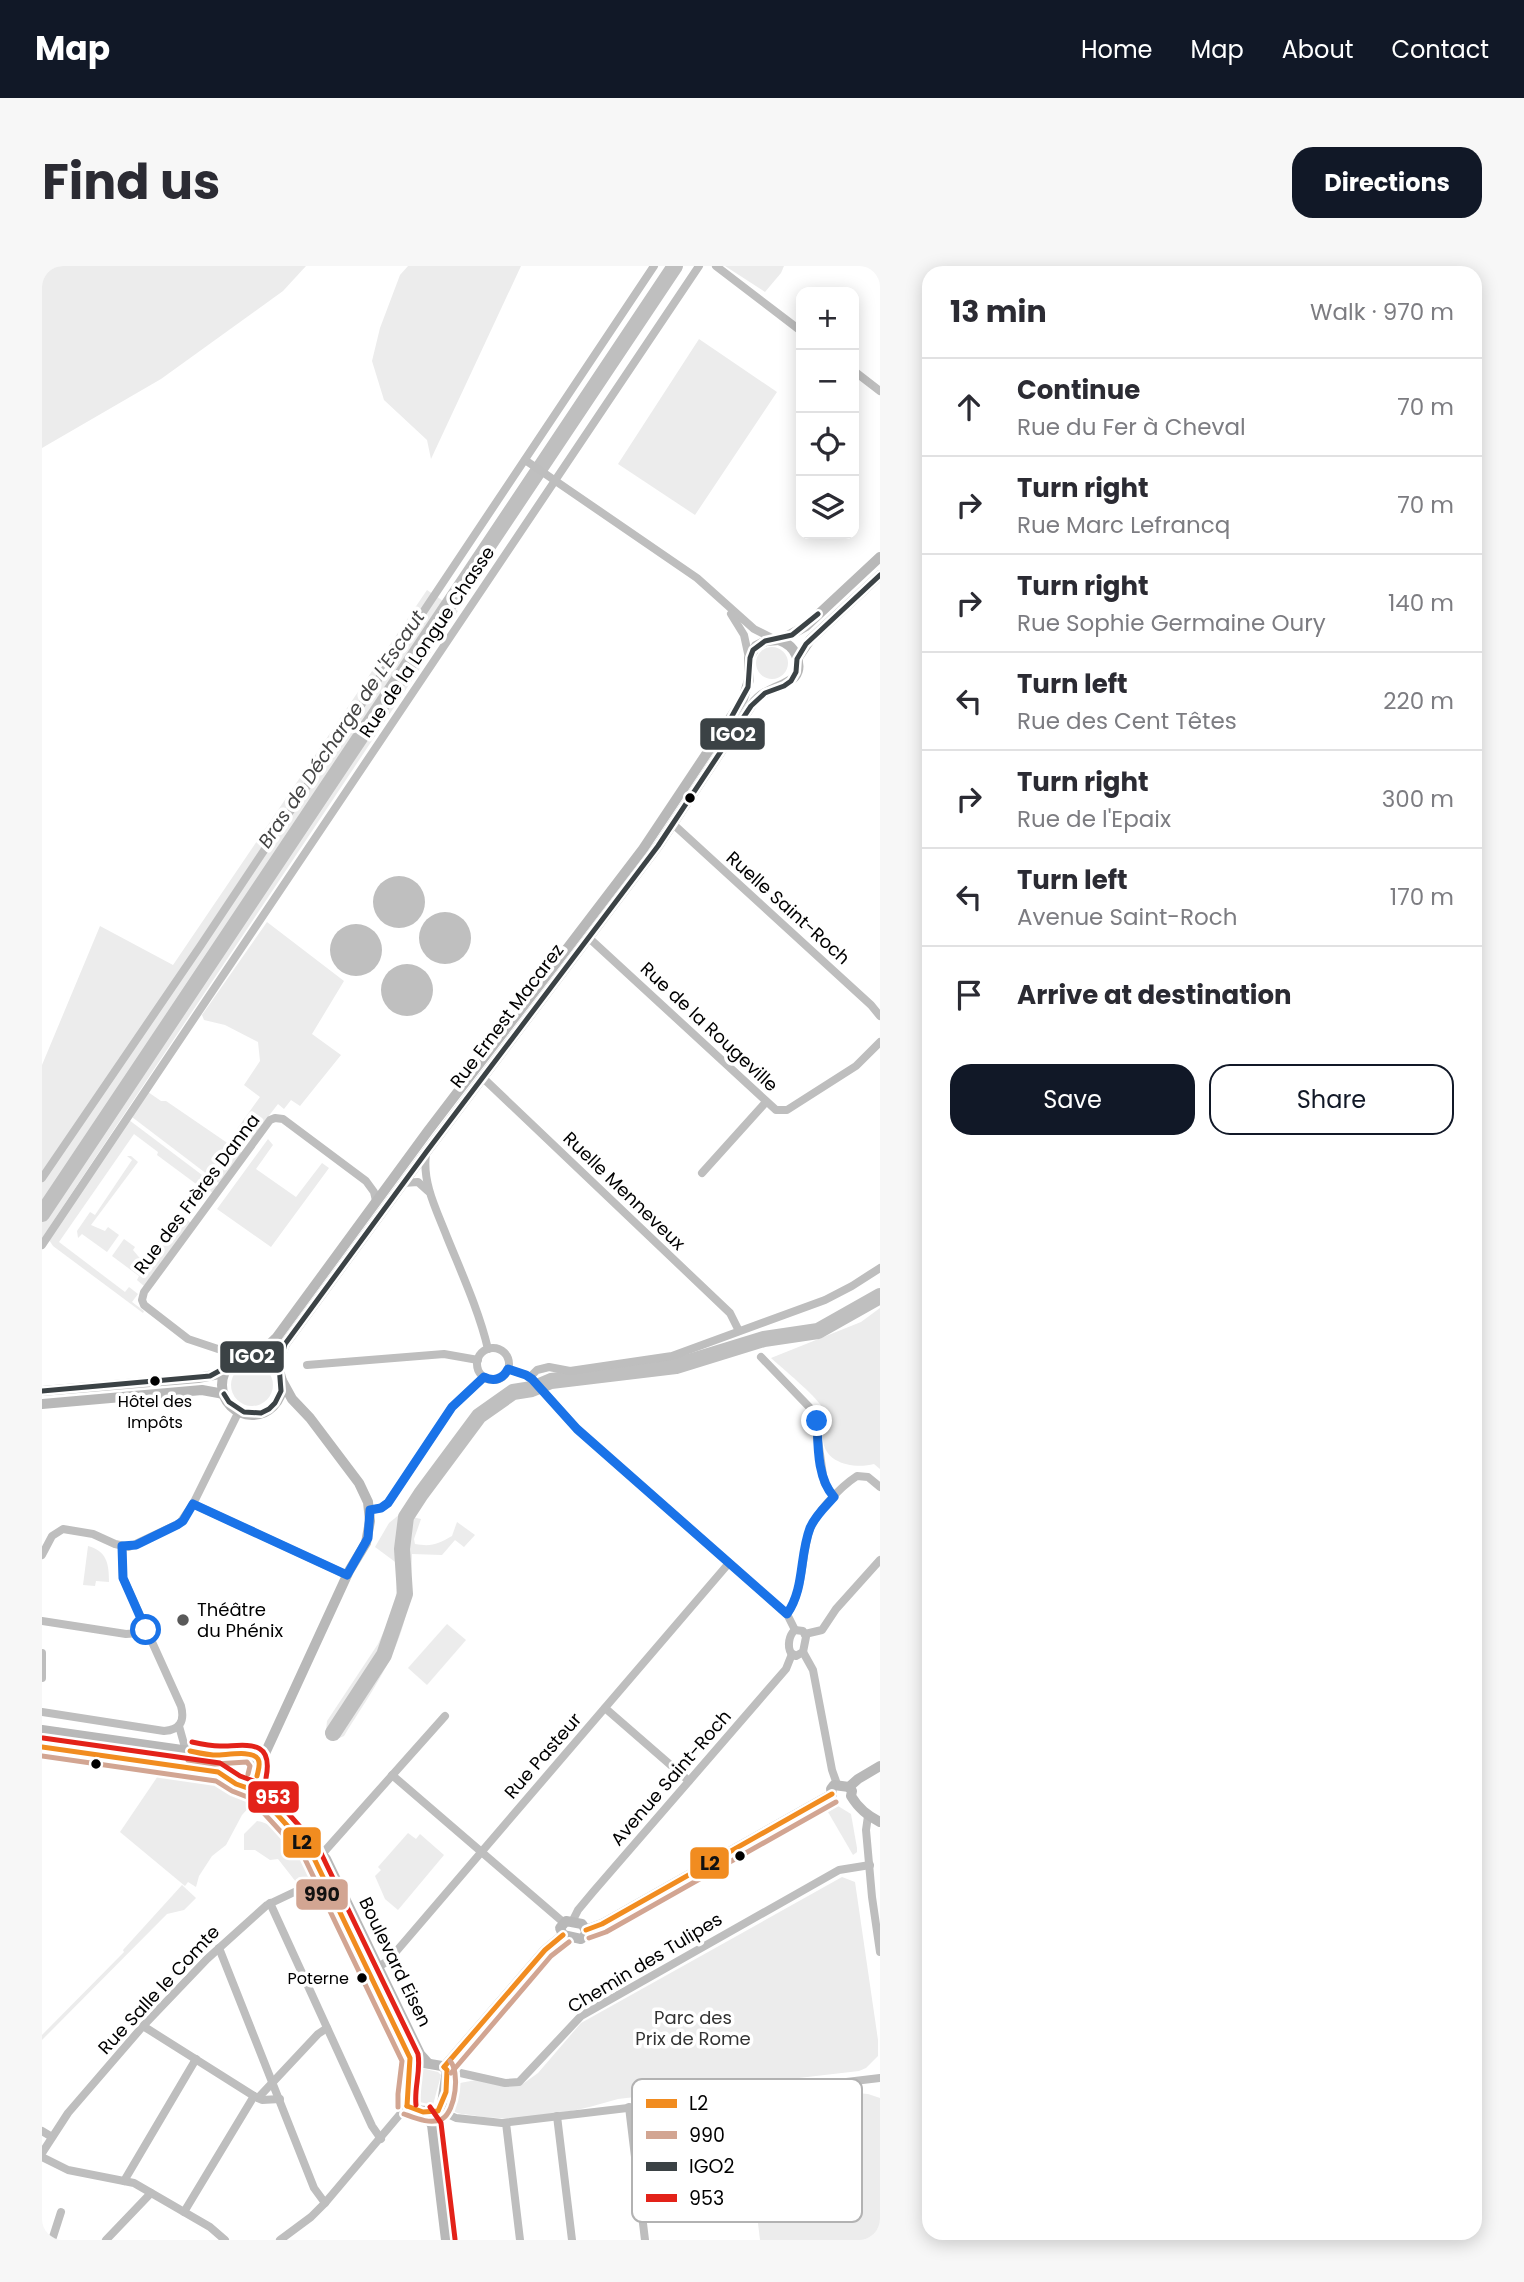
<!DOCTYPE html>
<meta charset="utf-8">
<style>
body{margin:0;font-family:Poppins,sans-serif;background:#f7f7f7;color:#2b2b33}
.controls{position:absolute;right:21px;top:21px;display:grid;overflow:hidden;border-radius:14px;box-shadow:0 4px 18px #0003}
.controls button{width:63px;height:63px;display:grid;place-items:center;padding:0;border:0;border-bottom:2px solid #e1e1e2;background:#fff;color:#2b2b33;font:35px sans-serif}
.stop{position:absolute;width:21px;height:21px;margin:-16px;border:5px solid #1a73e8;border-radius:50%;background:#fff}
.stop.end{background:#1a73e8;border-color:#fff;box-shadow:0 2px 7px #0008}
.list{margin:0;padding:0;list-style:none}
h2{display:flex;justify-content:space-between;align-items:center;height:91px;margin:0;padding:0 28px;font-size:30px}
h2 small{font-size:23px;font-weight:400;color:#7c7c81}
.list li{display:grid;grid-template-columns:46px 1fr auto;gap:21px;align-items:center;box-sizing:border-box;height:98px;padding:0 28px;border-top:2px solid #e1e1e2}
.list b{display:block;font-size:26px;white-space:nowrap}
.list p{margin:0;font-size:23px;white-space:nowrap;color:#7c7c81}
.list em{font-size:23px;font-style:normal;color:#7c7c81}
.actions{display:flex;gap:14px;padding:21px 28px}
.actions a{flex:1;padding:16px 0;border:2px solid #111827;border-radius:21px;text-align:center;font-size:24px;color:#111827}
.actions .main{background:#111827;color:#fff}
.icon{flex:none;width:38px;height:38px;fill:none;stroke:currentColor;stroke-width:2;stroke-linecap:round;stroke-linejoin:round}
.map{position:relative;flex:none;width:838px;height:1974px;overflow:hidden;border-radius:21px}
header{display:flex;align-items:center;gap:42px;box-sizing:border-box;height:98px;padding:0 35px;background:#111827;color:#fff}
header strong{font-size:33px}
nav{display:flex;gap:38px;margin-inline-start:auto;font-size:24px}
.intro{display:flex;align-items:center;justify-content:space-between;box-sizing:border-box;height:168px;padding:0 42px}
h1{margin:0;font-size:49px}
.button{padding:18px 32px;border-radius:21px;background:#111827;color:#fff;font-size:24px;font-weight:700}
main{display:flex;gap:42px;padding:0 42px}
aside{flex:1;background:#fff;border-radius:21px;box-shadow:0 4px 18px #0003}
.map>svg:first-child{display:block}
.green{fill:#ececec}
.water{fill:#bfbfbf}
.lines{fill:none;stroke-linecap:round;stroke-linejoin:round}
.river{stroke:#bfbfbf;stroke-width:16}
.street{stroke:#bebebe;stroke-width:8}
.secondary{stroke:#b8b8b8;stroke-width:10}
.bus-1-casing{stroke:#fff;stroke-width:10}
.bus-2-casing{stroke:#fff;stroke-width:10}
.bus-3-casing{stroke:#fff;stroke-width:10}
.bus-4-casing{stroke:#fff;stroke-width:10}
.bus-1{stroke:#f18c20;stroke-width:5}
.bus-2{stroke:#d2a592;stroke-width:5}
.bus-3{stroke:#3b4245;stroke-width:5}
.bus-4{stroke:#e32219;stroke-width:5}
.route{stroke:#1a73e8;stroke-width:9}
.bus-dot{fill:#000;stroke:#fff;stroke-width:2.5}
.poi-dot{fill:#595959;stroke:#fff;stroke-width:2.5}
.labels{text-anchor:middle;stroke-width:7;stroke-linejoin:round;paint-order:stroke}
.bus-label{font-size:16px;fill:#000;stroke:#fff}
.street-label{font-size:18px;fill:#000;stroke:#fff}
.poi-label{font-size:18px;fill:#000;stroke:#fff;text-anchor:start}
.park-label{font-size:18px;fill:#333;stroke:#fff}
.water-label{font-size:19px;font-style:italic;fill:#444;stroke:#fff}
.key{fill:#fff;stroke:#b2b2b2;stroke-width:2}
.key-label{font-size:19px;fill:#000}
.line-badge{stroke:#fff;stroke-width:2.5}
.badge-label{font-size:19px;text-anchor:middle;font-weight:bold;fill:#fff}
.pale-badge-label{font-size:19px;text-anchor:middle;font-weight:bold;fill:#111}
</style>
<header>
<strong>Map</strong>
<nav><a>Home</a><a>Map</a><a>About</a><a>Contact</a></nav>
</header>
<div class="intro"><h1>Find us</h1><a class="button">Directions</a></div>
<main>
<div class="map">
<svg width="838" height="1974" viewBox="0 0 838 1974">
<rect width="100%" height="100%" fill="#fff"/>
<!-- green -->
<g class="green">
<path d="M0 0H264L241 25 119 113 0 182Z"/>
<path d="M366 0H479L389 193 385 174 342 134 330 95 338 62 358 9Z"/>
<path d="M683 0H742L739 7 723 26Z"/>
<path d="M657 73 735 126 653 249 576 198Z"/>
<path d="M385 324 416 345 0 972V799L58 660 131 699Z"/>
<circle cx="730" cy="397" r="16"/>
<path d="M225 656 302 715 270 768 299 789 258 840 249 834 242 843 236 838 209 873 195 863 218 831 202 819 218 795 216 776 183 759 162 754 160 749Z"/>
<path d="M106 826 119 835H124L200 887 178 918 90 851Z"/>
<path d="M87 854 176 921 172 928 167 924 165 926 115 889 116 886 92 868 17 976 83 1026 87 1021 96 1028 90 1036 102 1045 101 1047 11 980 7 974Z"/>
<path d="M226 873 231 879 214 903 254 931 280 897 287 902 229 981 175 943Z"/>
<path d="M85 890H89L96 896 49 959 63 965 66 961 77 969 65 986 40 968 36 972 35 965 48 946 53 949 90 894Z"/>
<path d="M137 947 149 957 102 1020 95 1014 97 1010 70 990 82 973 93 981 91 984 101 996Z"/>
<path d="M838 1042V1203L832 1198C813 1203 782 1198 781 1173 780 1162 787 1152 780 1141 773 1129 741 1103 729 1092L819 1056Z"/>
<circle cx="210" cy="1119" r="21"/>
<path d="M358 1248 379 1253 372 1273 373 1278C390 1281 396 1278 410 1270L415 1256 433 1269 422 1281 413 1274 400 1289 370 1288C370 1371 344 1403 302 1470L295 1473 284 1464 285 1455 336 1378 347 1354 353 1341 356 1298 333 1281 347 1257Z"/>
<path d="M46 1280C65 1285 67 1298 67 1316L54 1315 53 1320 41 1319Z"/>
<path d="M405 1358 424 1374 385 1419 366 1402Z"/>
<path d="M120 1504 173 1514 185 1524 202 1530 209 1539 200 1549 184 1579 170 1590 157 1610 154 1621 146 1616 143 1620 78 1566Z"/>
<path d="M796 1540 809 1548 815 1582V1586L811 1589 786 1546Z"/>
<path d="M215 1555C237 1557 261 1591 269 1610L254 1616 236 1593 228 1594 213 1584H202V1568Z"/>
<path d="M366 1567 374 1573 378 1568 402 1589 356 1644 343 1633 333 1610 339 1604 336 1601Z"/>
<path d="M800 1611 813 1616 836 1774V1790L824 1802 817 1805 576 1833C529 1847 477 1858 429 1849 423 1848 420 1849 413 1846L411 1842 413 1823 418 1817 434 1814 475 1820 482 1817 496 1807 539 1757Z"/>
<path d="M140 1619 154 1632 142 1644 125 1648 0 1774V1769L82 1686 81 1684Z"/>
<path d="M379 1802 396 1806 399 1809 391 1839 373 1835 371 1832 376 1805Z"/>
<path d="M815 1827 826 1828 838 1832V1974H718L702 1840Z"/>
</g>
<!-- water -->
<g class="water">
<circle cx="357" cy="636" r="26"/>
<circle cx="403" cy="672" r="26"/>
<circle cx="314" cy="684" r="26"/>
<circle cx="365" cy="724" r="26"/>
</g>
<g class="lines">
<!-- river -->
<g class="river">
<path d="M0 948 633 0"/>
<path d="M291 1467 342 1389 363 1328 360 1283 364 1251 379 1228 437 1150 471 1126 490 1123 509 1115 634 1100 722 1073 776 1065 838 1030"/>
</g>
<!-- street -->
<g class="street">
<path d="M674 0 759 65"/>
<path d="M812 105 838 125"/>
<path d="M483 194 655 312 712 363 732 373"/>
<path d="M689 348 702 369 707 392"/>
<path d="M631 558 829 739 838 750"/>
<path d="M547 672 734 844H745L814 800 838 776"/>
<path d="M440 811 688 1047 697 1065"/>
<path d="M384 888C380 917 395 945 405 971 420 1008 437 1045 446 1083"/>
<path d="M660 907 724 836"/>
<path d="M0 912 159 679 612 0"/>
<path d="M361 917 376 916 386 925"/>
<path d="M0 979 657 0"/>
<circle cx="451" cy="1098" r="16"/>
<path d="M206 1090 188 1087 146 1073 102 1039 100 1034 102 1026 228 854 233 852 241 853 324 915 332 926 334 935"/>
<path d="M719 1091 772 1146 782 1216 792 1231"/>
<path d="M265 1099 402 1088 436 1094"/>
<path d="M466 1103 484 1109 492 1115 535 1163 745 1348 753 1364"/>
<path d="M488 1111 495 1104 507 1101 528 1105 630 1090 783 1034 810 1020 838 1002"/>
<path d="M151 1238 305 1309"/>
<path d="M328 1244 339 1242 346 1237 410 1141 442 1111"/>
<path d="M0 1289 10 1270 21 1263 51 1268 73 1278 87 1281 138 1257 151 1238 197 1145"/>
<path d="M745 1348C761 1325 759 1296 766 1269 771 1249 798 1221 815 1210L826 1211 838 1221"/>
<path d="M0 1355 84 1368 97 1367 104 1364"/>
<path d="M753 1364 761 1365 764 1371 761 1386 754 1390 749 1387C745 1380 747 1369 753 1364Z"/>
<path d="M763 1368 780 1364 794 1343 838 1294"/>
<path d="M761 1386 771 1404 790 1504 795 1518"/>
<path d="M0 1387V1412"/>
<path d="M563 1442 647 1515"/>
<path d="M0 1446 122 1465C138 1464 143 1455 139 1440L81 1312 80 1280"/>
<path d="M137 1460 144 1485"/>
<path d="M0 1472 16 1466"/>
<path d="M350 1509 521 1656"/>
<path d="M826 1550 824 1564 830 1631 838 1686"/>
<path d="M281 1587 403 1450"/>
<path d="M228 1637 330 1860 339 1873"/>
<path d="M530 1656 536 1644 551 1626 744 1403 750 1388"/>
<path d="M177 1682 272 1922 283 1937"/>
<path d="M336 1701 346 1695 687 1297"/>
<path d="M101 1760 212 1830 220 1834 238 1833"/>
<path d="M405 1804 463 1817 477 1816 539 1750 797 1604 828 1599"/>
<path d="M216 1832 276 1768 285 1762"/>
<path d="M587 1841 603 1974"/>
<path d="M397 1844 414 1852 460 1857 838 1812"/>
<path d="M515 1850 530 1974"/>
<path d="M464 1857 478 1974"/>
<path d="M0 1865 10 1871"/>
<path d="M0 1887 26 1847 101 1760 165 1693 225 1639 282 1612"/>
<path d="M0 1891 26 1904 92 1917 168 1961 183 1974"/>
<path d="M82 1915 154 1793"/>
<path d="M142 1946 212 1830"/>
<path d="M10 1974 19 1946"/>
<path d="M64 1974 109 1927"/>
<path d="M238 1974 269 1951 283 1937 365 1840"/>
</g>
<!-- secondary -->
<g class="secondary">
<path d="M755 393 768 374 838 309"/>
<circle cx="210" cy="1119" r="30"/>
<path d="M215 1090 235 1071 386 865 601 583 701 433 707 414V392L714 380 724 375 737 374 744 371 764 360 838 291"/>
<path d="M237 1105 238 1092 243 1078 385 885 616 580 709 440C714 433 720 428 727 425 742 417 764 414 754 389 751 381 745 377 737 374"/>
<path d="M0 1125 156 1112 177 1108 184 1104"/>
<path d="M0 1138 160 1124 182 1128"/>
<path d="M0 1464 175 1489 201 1485 212 1490 217 1501"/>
<path d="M0 1481 176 1506 186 1510"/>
<path d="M192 1488 184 1499V1507L188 1514 194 1518 213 1523 269 1586 367 1790 370 1802"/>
<path d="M201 1519C217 1516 215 1506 220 1494L307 1305 324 1277 328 1255 326 1236 317 1217 268 1152 250 1133 239 1113"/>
<path d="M807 1521 810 1525 809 1530C817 1543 825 1549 838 1556"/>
<path d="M807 1521 816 1513 838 1500"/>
<path d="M790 1528 789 1523 792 1519 807 1521"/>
<path d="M262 1567 284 1593 378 1788 386 1797"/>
<path d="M544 1664 560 1658 790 1528"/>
<path d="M521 1669 518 1662 524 1655 540 1658 544 1664"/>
<path d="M521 1669 539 1673 543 1670 544 1664"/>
<path d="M376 1796 400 1800 405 1804 400 1838 395 1846 373 1844 364 1838 370 1800Z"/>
<path d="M402 1801 503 1684 521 1669"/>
<path d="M396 1845 411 1974"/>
<path d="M381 1846 390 1859 404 1974"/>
</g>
<defs>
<g id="bus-1">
<path d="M0 1481 176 1506 194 1518 214 1525 269 1586 368 1792 365 1840"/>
<path d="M148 1485C156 1487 163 1488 171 1489 181 1490 210 1483 216 1493 219 1498 216 1505 215 1510"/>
<path d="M544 1664 560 1658 790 1528"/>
<path d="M402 1801 503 1684 521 1669"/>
<path d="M365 1840 381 1846 396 1845 404 1826 405 1804 402 1801"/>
</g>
<g id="bus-2">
<path d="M0 1490 174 1515 190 1525 208 1532 262 1591 360 1795 356 1828V1841"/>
<path d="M146 1494 173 1498 205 1496 208 1500 206 1508"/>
<path d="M547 1672 564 1666 794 1536"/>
<path d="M409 1807 509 1690 527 1676"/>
<path d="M362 1848C373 1852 389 1859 400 1853 414 1845 418 1805 408 1795"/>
</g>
<g id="bus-3">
<path d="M690 450 706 421 708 392 711 384 723 375 750 369 776 348"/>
<path d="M0 1125 168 1110 201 1092 215 1090"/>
<path d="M182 1128 187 1136 202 1146 219 1147 227 1143 233 1137 239 1125 237 1099 243 1078 385 885 616 580 709 440 723 427 742 420 749 415 754 406 755 393 764 378 838 309"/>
</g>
<g id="bus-4">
<path d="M1 1472 178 1497 198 1510 220 1518 276 1581 376 1788C379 1806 372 1821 374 1839"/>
<path d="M150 1476C159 1478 168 1480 178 1480 204 1480 232 1472 224 1512"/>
<path d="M388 1841 399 1857 413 1973"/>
</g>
</defs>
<!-- bus-1 casing -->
<use href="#bus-1" class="bus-1-casing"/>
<!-- bus-2 casing -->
<use href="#bus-2" class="bus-2-casing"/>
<!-- bus-3 casing -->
<use href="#bus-3" class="bus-3-casing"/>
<!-- bus-4 casing -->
<use href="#bus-4" class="bus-4-casing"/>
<!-- bus-1 -->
<use href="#bus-1" class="bus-1"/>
<!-- bus-2 -->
<use href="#bus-2" class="bus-2"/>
<!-- bus-3 -->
<use href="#bus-3" class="bus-3"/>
<!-- bus-4 -->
<use href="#bus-4" class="bus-4"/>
</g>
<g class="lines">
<!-- route -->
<path class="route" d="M104 1364 81 1312 80 1280 94 1279 135 1259 141 1255 151 1238 305 1309 326 1272 328 1244 339 1242 346 1237 410 1141 442 1111C452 1116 461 1113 466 1103L484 1109 490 1113 535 1163 745 1348C763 1322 757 1291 768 1262 773 1250 783 1241 792 1231 775 1212 776 1180 775 1155"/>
</g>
<!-- markers -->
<g class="bus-dot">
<circle cx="648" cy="532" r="6"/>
<circle cx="113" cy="1115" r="6"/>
<circle cx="54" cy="1498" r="6"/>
<circle cx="698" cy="1590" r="6"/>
<circle cx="320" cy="1712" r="6"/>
</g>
<circle class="poi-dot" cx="141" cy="1354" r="7"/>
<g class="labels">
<!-- bus labels -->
<g class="bus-label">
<text x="113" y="1141">Hôtel des<tspan x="113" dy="21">Impôts</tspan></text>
<text x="307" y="1718" text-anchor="end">Poterne</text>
</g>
<!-- street labels -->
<g class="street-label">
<text transform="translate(385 376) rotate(-56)" y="6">Rue de la Longue Chasse</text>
<text transform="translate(746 642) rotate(42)" y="6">Ruelle Saint-Roch</text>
<text transform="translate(465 750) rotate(-53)" y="6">Rue Ernest Macarez</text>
<text transform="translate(667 761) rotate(43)" y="6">Rue de la Rougeville</text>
<text transform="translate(582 925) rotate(44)" y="6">Ruelle Menneveux</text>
<text transform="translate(155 928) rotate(-53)" y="6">Rue des Frères Danna</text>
<text transform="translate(501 1490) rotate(-49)" y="6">Rue Pasteur</text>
<text transform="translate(629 1512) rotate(-49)" y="6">Avenue Saint-Roch</text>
<text transform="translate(353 1696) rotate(64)" y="6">Boulevard Eisen</text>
<text transform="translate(603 1697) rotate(-31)" y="6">Chemin des Tulipes</text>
<text transform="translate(117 1724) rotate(-47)" y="6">Rue Salle le Comte</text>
</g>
<!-- poi labels -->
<g class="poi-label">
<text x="155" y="1350">Théâtre<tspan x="155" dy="21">du Phénix</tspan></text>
</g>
<!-- park labels -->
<g class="park-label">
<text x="651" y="1758">Parc des<tspan x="651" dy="21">Prix de Rome</tspan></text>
</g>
<!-- water labels -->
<g class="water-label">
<text transform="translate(299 463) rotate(-56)" y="7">Bras de Décharge de L'Escaut</text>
</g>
</g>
<!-- legend -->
<rect x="590" y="1813" width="230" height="143" rx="10" class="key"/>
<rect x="604" y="1833" width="31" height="9" fill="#f18c20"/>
<rect x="604" y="1865" width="31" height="8" fill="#d2a592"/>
<rect x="604" y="1896" width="31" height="9" fill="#3b4245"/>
<rect x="604" y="1928" width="31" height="8" fill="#e32219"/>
<g class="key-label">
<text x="647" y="1844">L2</text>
<text x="647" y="1876">990</text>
<text x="647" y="1907">IGO2</text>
<text x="647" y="1939">953</text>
</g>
<g class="line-badge">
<rect x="657" y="451" width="67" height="34" rx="7" fill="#3b4245"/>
<rect x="177" y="1074" width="66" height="34" rx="7" fill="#3b4245"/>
<rect x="205" y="1514" width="53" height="34" rx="7" fill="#e32219"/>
<rect x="240" y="1560" width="40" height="33" rx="7" fill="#f18c20"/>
<rect x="647" y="1580" width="41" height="34" rx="7" fill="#f18c20"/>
<rect x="253" y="1612" width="54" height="33" rx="7" fill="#d2a592"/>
</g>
<g class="badge-label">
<text x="691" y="475">IGO2</text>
<text x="210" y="1097">IGO2</text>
<text x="231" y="1538">953</text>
</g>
<g class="pale-badge-label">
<text x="260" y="1583">L2</text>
<text x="668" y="1604">L2</text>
<text x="280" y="1635">990</text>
</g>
</svg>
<div class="controls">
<button>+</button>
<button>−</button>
<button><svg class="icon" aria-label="locate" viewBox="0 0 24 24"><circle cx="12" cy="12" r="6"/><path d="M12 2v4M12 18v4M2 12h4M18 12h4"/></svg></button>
<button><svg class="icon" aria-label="layers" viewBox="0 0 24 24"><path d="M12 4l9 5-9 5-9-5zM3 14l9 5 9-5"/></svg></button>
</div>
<div class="stop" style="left:104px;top:1364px"></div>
<div class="stop end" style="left:775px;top:1155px"></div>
</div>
<aside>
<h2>13 min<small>Walk · 970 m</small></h2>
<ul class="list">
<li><svg class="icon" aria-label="ahead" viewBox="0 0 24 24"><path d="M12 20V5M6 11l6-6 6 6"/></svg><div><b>Continue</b><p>Rue du Fer à Cheval</p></div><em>70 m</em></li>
<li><svg class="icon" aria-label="right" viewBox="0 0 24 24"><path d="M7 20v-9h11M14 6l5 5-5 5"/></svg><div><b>Turn right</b><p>Rue Marc Lefrancq</p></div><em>70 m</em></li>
<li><svg class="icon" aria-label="right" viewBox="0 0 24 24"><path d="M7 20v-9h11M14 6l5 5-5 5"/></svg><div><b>Turn right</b><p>Rue Sophie Germaine Oury</p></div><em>140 m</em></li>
<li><svg class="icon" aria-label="left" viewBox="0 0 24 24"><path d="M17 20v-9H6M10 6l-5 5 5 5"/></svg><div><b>Turn left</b><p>Rue des Cent Têtes</p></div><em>220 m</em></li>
<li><svg class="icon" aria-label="right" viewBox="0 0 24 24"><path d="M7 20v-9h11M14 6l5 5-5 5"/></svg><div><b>Turn right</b><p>Rue de l'Epaix</p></div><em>300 m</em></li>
<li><svg class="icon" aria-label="left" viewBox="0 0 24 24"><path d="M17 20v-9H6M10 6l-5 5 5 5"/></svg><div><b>Turn left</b><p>Avenue Saint-Roch</p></div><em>170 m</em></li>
<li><svg class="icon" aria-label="arrive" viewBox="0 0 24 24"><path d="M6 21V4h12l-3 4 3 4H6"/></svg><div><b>Arrive at destination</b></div></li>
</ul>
<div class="actions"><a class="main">Save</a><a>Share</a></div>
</aside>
</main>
